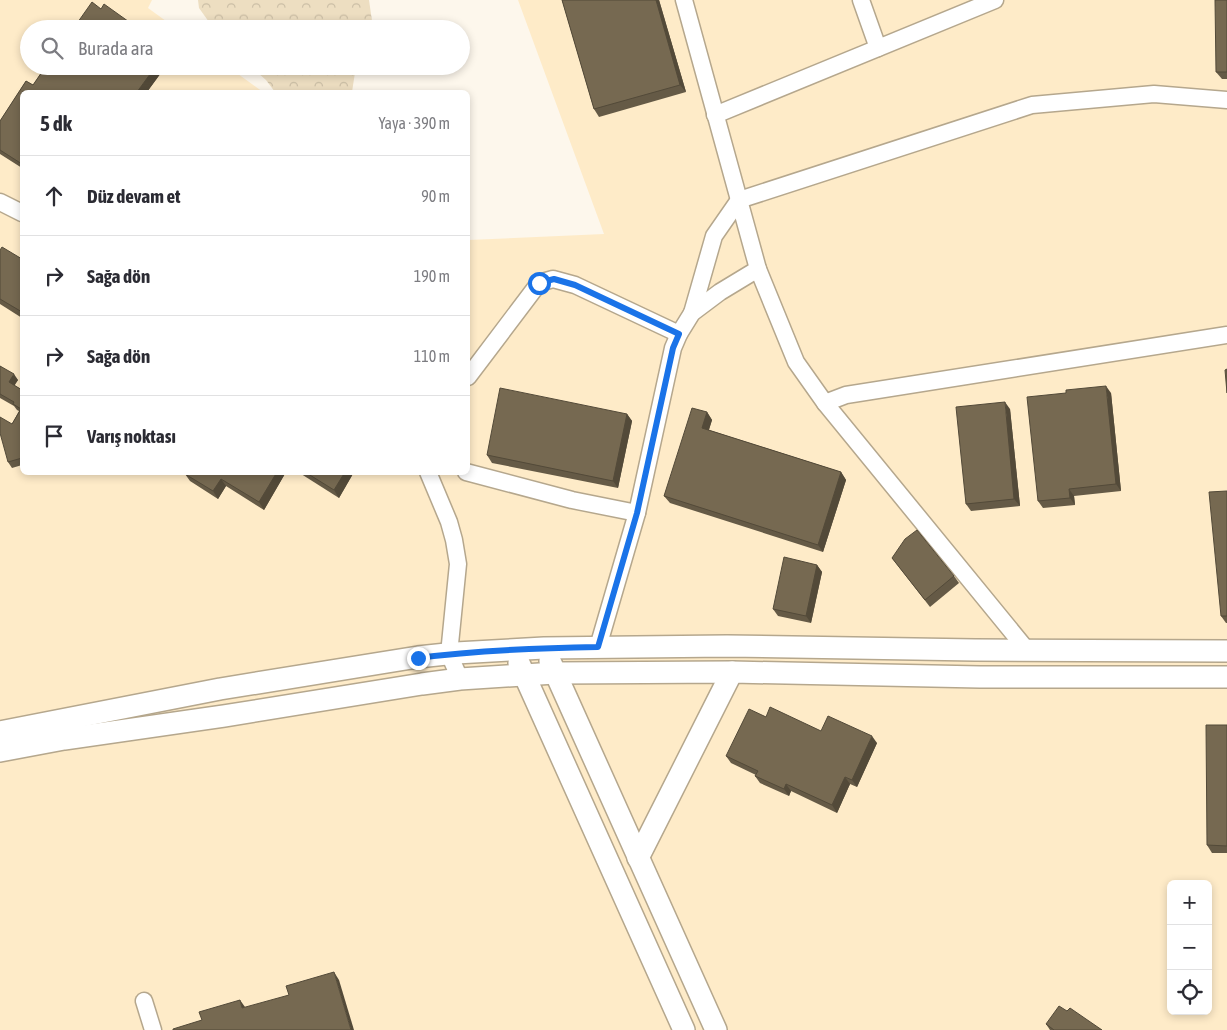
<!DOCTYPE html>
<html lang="tr">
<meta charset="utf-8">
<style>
body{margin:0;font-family:"Asap Condensed",sans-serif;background:#f7f7f7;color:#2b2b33}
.controls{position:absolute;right:15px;bottom:15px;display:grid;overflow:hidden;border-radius:8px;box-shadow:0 2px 8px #0003}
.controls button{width:45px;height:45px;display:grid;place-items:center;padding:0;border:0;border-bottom:1px solid #e1e1e2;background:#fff;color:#2b2b33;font:25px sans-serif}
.stop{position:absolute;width:15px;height:15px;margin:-11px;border:4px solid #1a73e8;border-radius:50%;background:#fff}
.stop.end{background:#1a73e8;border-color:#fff;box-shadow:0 1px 5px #0008}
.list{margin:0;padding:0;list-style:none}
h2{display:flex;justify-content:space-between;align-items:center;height:65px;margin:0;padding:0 20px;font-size:21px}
h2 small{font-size:16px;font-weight:400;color:#7c7c81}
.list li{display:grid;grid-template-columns:32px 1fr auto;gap:15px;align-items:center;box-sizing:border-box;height:80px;padding:0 20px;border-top:1px solid #e1e1e2}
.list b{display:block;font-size:19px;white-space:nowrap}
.list em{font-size:16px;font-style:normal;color:#7c7c81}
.icon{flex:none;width:28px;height:28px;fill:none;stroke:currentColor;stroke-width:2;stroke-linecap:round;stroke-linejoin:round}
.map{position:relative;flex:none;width:1227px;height:1030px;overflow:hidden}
.search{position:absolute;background:#fff;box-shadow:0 2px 8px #0003;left:20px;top:20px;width:450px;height:55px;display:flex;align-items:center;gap:12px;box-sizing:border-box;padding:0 18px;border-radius:28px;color:#7c7c81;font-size:19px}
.panel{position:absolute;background:#fff;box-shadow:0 2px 8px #0003;left:20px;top:90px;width:450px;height:385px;border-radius:8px}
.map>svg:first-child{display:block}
.built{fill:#feebc8;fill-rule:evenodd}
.forest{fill:url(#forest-crowns)}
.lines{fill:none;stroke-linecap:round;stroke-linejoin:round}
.minor-casing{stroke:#b5a78d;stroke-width:19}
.major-casing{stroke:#b5a78d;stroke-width:24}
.minor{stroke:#fff;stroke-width:16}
.major{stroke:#fff;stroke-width:21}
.wall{fill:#655a46}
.shaded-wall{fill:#534a39}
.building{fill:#766951;stroke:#534a39}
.route{stroke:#1a73e8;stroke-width:6}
</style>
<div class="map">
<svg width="1227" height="1030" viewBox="0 0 1227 1030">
<defs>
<pattern id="forest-crowns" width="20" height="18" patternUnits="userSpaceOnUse" patternTransform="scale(1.25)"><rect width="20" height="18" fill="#eddec1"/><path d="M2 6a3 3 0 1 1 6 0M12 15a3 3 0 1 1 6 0" fill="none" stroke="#cbbea5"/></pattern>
</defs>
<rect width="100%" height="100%" fill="#fdf7ec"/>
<!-- built -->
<path class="built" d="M0 0H152L148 8 177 29H29V66H227L263 92H22V472H468V240L604 234 518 0H1227V1030H0ZM1171 884H1208V1011H1171Z"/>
<!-- forest -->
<g class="forest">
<path d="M198 0H369L372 21 369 29H214L199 8Z"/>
<path d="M250 66H356L352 92H275L266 80Z"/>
</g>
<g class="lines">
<defs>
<g id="minor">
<path d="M684 0 758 269"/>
<path d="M861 0 878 48"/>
<path d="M715 115 995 0"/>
<path d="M0 202 22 213"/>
<path d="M692 313 714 236 739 200 1032 105 1154 94 1227 100"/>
<path d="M468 377 539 283 553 279 575 285 679 334"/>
<path d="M825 403 846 395 1227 335"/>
<path d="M428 472 449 522 454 540 458 564 449 654 460 679"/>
<path d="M466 472 572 500 637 513"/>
<path d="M598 647 637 513 673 348 679 334 692 313 720 292 758 269 796 362 825 403 1027 650"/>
<path d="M144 1001 153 1030"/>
</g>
<g id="major">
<path d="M550 661 716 1030"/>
<path d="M519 663 684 1030"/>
<path d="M0 732 220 689 418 657 456 653 544 648 727 646 975 650 1227 651"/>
<path d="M0 751 64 739 224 716 422 684 460 679 555 673 732 672 980 677H1227"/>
<path d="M638 858 732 672"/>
</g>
</defs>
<!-- minor casing -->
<use href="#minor" class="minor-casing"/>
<!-- major casing -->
<use href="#major" class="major-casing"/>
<!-- minor -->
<use href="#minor" class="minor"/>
<!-- major -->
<use href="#major" class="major"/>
</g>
<!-- wall -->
<g class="wall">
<path d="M562 0H659L686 92 599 117 594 109Z"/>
<path d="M1227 0V79H1222L1216 72Z"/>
<path d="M46 66H166L147 92H22V168L0 154V121L26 81 33 85Z"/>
<path d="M0 250 22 259V318L0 304Z"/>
<path d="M0 366 18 380 14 385 22 390V465L12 468 8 462 12 424 19 411 17 410 14 406 0 398Z"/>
<path d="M1111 393 1121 491 1074 496 1075 505 1043 508 1038 501Z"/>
<path d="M1010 409 1020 506 971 511 966 504Z"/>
<path d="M707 412 712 420 709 430 841 472 846 480 823 552 670 503 664 496Z"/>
<path d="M627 414 632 421 618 488 492 463 487 455Z"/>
<path d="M286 472 264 510 226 486 218 499 190 481 185 474Z"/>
<path d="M298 472H354L339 498Z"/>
<path d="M1227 491V623H1226L1221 616Z"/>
<path d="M892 558 954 576 959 583 930 607Z"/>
<path d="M817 565 822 572 811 623 778 616 773 609Z"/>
<path d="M1227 725V853H1212L1207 845Z"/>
<path d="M821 731 877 743 857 787 850 784 837 813 791 791 789 796 760 783 755 776 756 775 731 763 726 756Z"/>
<path d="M1067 1011 1102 1030H1050L1046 1024Z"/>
</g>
<!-- shaded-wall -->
<g class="shaded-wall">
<path d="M656 0H659L686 92 680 85Z"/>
<path d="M156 66H166L147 92H137Z"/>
<path d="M14 374 18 380 13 388 9 382Z"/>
<path d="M1106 386 1111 393 1121 491 1116 484Z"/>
<path d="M1005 402 1010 409 1020 506 1014 499Z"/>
<path d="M707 412 712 420 707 435 702 428Z"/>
<path d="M627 414 632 421 618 488 613 481Z"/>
<path d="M277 472H286L264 510 259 502Z"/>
<path d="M345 472H354L339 498 334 490Z"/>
<path d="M841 472 846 480 823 552 818 545Z"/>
<path d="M221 479 226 486 218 499 213 491Z"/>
<path d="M1069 489 1074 496 1075 505 1070 498Z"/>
<path d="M817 565 822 572 811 623 806 616Z"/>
<path d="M872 736 877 743 857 787 852 780Z"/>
<path d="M845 777 850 784 837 813 832 805Z"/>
<path d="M786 784 791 791 789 796 784 789Z"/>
<path d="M334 972 339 980 354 1030H351Z"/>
<path d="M240 1000 245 1007 242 1008Z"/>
</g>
<!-- building -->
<g class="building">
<path d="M562 0H656L680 85 594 109Z"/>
<path d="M1215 0H1227V72H1216Z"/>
<path d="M92 2 101 9 104 4 139 29H73Z"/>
<path d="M46 66H156L137 92H22V164L0 150V121L26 81 33 85Z"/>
<path d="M2 247 22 259V312L0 299V250Z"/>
<path d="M0 366 14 374 9 382 22 390V458L8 462 0 433V417L12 424 21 409 13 404 14 402 0 394Z"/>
<path d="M1227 369V393L1225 370Z"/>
<path d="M1106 386 1116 484 1069 489 1070 498 1038 501 1027 397 1066 393V390Z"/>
<path d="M500 388 627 414 613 481 487 455Z"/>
<path d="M1005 402 1014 499 966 504 956 407Z"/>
<path d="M692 408 707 412 702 428 841 472 818 545 664 496Z"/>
<path d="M186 472H277L259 502 221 479 213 491 185 474Z"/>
<path d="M305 472H345L334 490Z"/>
<path d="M1227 491V616H1221L1209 492Z"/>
<path d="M917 530 954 576 925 600 892 558 905 539Z"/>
<path d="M784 557 817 565 806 616 773 609Z"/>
<path d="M770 707 821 731 828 716 872 736 852 780 845 777 832 805 786 784 784 789 755 776 758 771 726 756 749 709 766 717Z"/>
<path d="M1206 725H1227V846L1207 845Z"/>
<path d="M334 972 351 1030H173V1029L202 1020 199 1012 240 1000 242 1008 289 995 286 986Z"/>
<path d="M1059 1006 1067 1011 1070 1008 1102 1030H1054L1046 1024Z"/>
</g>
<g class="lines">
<!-- route -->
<path class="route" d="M418 658C478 650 538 648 598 647L637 513 673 348 679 334 575 285 554 279 539 283"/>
</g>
</svg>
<div class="controls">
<button>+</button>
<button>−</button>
<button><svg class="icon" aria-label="locate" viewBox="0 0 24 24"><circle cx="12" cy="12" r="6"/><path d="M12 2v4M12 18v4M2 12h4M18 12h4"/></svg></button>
</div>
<div class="stop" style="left:539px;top:283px"></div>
<div class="stop end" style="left:418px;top:658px"></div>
<div class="search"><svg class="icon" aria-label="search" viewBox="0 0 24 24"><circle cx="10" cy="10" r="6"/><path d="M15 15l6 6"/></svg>Burada ara</div>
<section class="panel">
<h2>5 dk<small>Yaya · 390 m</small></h2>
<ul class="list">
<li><svg class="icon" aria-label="ahead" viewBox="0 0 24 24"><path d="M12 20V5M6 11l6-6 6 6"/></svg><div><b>Düz devam et</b></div><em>90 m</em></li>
<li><svg class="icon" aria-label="right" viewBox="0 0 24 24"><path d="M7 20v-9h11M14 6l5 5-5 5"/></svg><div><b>Sağa dön</b></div><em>190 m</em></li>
<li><svg class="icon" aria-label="right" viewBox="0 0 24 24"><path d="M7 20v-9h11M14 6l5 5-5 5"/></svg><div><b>Sağa dön</b></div><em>110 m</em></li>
<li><svg class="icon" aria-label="arrive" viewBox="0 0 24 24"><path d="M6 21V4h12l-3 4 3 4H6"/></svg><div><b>Varış noktası</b></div></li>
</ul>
</section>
</div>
